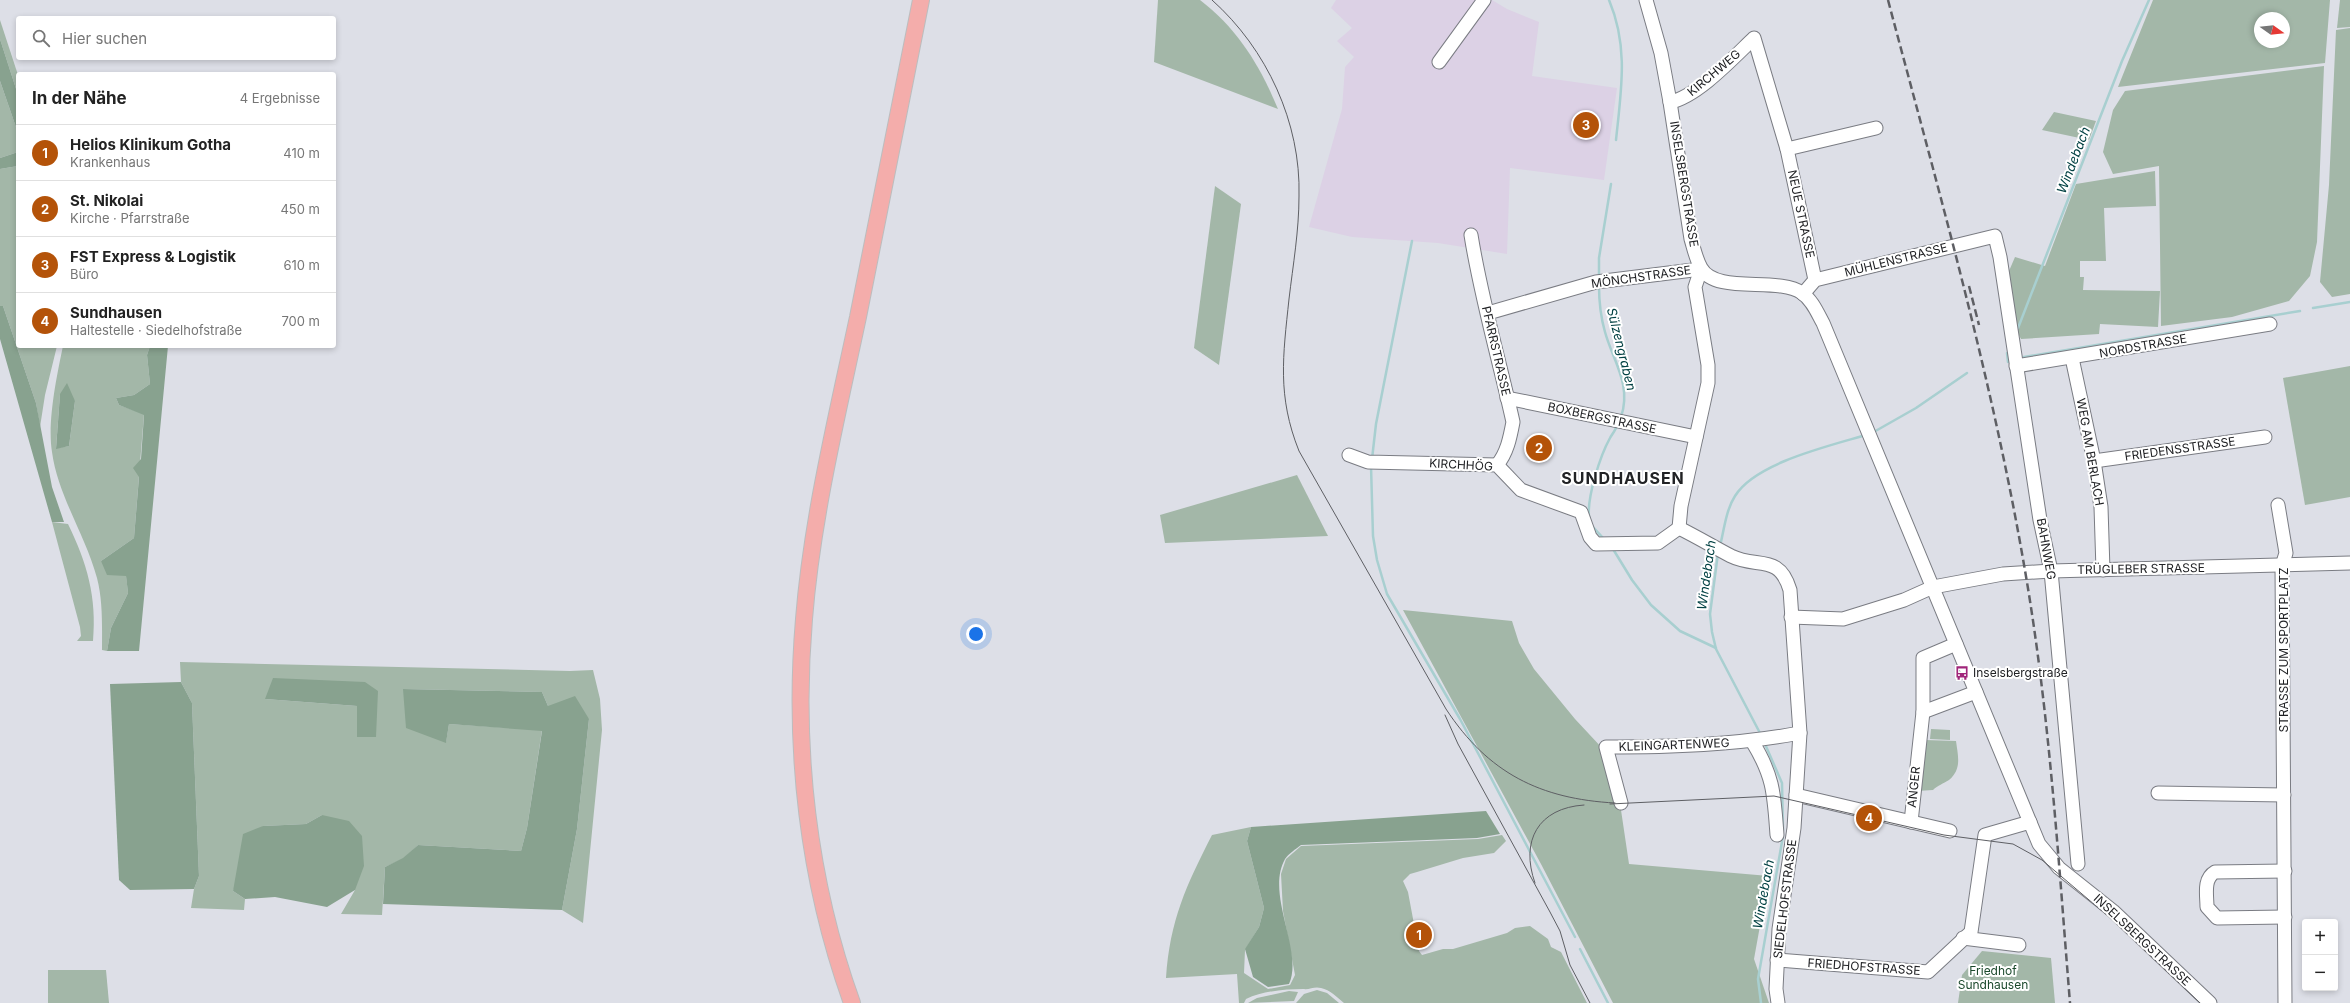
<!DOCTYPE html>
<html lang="de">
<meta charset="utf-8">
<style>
body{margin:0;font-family:Inter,sans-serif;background:#f6f6f6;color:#222}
.controls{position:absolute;right:12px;bottom:12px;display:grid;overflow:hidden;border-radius:4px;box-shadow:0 2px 6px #0003}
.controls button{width:36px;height:36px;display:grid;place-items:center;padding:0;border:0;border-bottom:1px solid #e0e0e0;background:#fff;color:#222;font:20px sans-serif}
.compass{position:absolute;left:2254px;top:12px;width:36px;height:36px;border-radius:50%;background:#fff;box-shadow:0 2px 6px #0003;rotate:105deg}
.you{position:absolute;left:976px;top:634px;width:14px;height:14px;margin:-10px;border:3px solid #fff;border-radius:50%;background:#1a73e8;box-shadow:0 0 0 6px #1a73e833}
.badge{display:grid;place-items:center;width:26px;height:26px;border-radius:50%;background:#b45309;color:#fff;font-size:13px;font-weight:700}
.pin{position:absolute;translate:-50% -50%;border:2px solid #fff;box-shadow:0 1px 4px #0006}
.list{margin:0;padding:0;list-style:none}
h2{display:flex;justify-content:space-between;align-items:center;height:52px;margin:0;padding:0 16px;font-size:17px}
h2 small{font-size:13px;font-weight:400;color:#767676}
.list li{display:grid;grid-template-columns:26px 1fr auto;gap:12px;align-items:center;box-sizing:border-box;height:56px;padding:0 16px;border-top:1px solid #e0e0e0}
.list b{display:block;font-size:15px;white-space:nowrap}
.list p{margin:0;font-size:13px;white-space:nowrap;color:#767676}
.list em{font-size:13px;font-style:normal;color:#767676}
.icon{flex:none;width:22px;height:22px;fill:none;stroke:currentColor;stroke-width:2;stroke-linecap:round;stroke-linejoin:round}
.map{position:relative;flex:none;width:2350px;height:1003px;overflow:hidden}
.search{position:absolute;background:#fff;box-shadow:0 2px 6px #0003;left:16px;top:16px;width:320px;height:44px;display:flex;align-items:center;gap:10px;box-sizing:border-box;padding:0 14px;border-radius:4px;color:#767676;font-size:15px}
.panel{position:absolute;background:#fff;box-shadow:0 2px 6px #0003;left:16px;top:72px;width:320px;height:276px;border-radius:4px}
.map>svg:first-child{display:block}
.commercial{fill:#dcd1e5}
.green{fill:#a3b7a8;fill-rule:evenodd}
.forest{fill:#88a28f}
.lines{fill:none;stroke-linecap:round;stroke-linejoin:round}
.stream{stroke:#a8cfd0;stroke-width:2.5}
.minor-casing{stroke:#7a7c83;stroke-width:15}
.major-casing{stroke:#bcbdbe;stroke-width:18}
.minor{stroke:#fff;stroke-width:13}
.major{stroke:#f4adab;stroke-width:16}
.tram{stroke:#5e5f64;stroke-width:1}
.rail{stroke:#5e5f64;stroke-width:2.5;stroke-dasharray:8 4;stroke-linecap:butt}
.labels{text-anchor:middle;stroke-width:4;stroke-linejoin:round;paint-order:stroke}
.street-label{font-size:12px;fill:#212225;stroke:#fff}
.poi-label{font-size:12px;fill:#212225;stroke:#fff;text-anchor:start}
.park-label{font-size:12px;fill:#1b492c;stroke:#fff}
.water-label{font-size:13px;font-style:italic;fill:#024143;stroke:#fff}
.district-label{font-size:16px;font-weight:bold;letter-spacing:1px;fill:#212225;stroke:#fff}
</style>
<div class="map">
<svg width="2350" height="1003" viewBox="0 0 2350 1003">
<rect width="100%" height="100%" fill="#dddfe7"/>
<!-- commercial -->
<path class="commercial" d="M1336 0H1492L1507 9 1539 22 1532 76 1617 88 1604 180 1510 168 1507 254 1438 243 1352 237 1309 227 1342 109 1345 67 1354 57 1337 41 1352 28 1331 8Z"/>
<!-- green -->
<g class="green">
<path d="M1158 0H1200C1238 29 1260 66 1278 109L1154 62Z"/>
<path d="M2153 0H2330L2325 63 2118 87ZM2260 18H2284V42H2260Z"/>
<path d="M2340 0H2350V27L2337 28Z"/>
<path d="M0 20 18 75V95L0 39Z"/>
<path d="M2350 28V294L2332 297 2320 282 2329 185 2336 30Z"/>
<path d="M2324 66 2317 242 2310 276 2289 301 2232 317 2161 326 2159 166 2113 174 2103 152 2113 110 2125 91Z"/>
<path d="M0 81 18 133V152L0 158Z"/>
<path d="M2054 112 2096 121 2089 140 2042 130Z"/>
<path d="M18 166V346H57L45 395 40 427 36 403 3 306H0V169Z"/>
<path d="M2155 171 2156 206 2104 208 2106 261H2080V277H2084L2083 290 2160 291 2158 327 2100 324 2099 334 2021 339 2016 329 2009 271 2015 257 2045 266 2076 184Z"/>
<path d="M1215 186 1241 204 1219 365 1194 348Z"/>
<path d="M63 346H150L147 355 150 384 134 395 116 398 119 405 144 414 134 538 101 561 126 575 128 593 111 628 107 651 102 650C102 626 103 601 97 578 85 534 58 496 52 452 47 422 57 375 63 346ZM60 394 75 401 69 446 56 448Z"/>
<path d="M2350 366V497L2305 505 2283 378Z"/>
<path d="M1297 475 1328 536 1165 543 1160 515Z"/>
<path d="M52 522 68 524C87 563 97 597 93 641H77L81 636 80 627Z"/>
<path d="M1403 610 1512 621 1519 643 1534 669 1575 719 1603 749 1621 810 1629 864 1769 876 1754 959 1769 1003H1613L1541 864Z"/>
<path d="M180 662 570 671 593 670 600 699 602 730 583 923 562 910 577 829 589 719 548 706 542 692 403 689 446 742 449 724 542 730 527 828 521 851 418 845 403 859 385 867 382 915 341 914 355 890 322 815 306 824 263 826 233 891 245 899 244 910 191 908 194 889 199 876 192 703 181 682ZM378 691 357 706 265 699Z"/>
<path d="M1931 729 1950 730V740L1930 739Z"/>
<path d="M1925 740 1956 741C1958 756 1962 769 1949 780 1943 784 1938 785 1933 790L1917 791Z"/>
<path d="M1251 827 1247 841 1264 908 1259 927 1245 950 1244 973 1268 989 1290 985 1295 975 1283 911 1281 874 1286 859 1301 846 1478 839 1502 835 1506 841 1494 853 1463 858 1417 872 1410 874 1403 881 1408 892 1419 951 1422 955 1443 949H1453L1507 933 1515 928 1530 926 1548 939 1551 947 1561 952 1587 1003H1344C1337 997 1330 990 1321 988 1314 986 1310 990 1303 989 1285 989 1263 991 1246 999L1244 1003H1239L1237 974 1166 978C1170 920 1186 886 1212 835Z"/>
<path d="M1982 951 2051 958 2055 1003H1958L1962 975Z"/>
<path d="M48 970H106L109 1003H48Z"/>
<path d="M1317 990 1327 993 1339 1003H1296L1304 994Z"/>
<path d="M1289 991 1298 992 1294 1001 1248 1003 1257 998Z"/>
</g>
<!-- forest -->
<g class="forest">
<path d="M0 39 18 95V133L0 81Z"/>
<path d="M18 152V166L0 169V158Z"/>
<path d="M0 306H3L36 403 52 487 64 522H52L0 339Z"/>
<path d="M150 346H168L139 651H107L111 628 128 593 126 576 107 575 101 561 134 538 139 477 133 468 141 459 144 415 119 405 116 398 134 395 150 384 147 355Z"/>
<path d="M67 383 75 401 69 446 56 449 60 394Z"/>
<path d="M273 678 365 682 378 691 376 737H357V706L265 699Z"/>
<path d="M181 682 192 703 199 876 194 889 130 890 119 880 110 684Z"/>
<path d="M403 689 542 692 548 706 575 696 589 719 577 829 562 910 383 904 385 867 403 858 418 845 521 851 527 828 542 731 449 724 446 743 406 728Z"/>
<path d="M1486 811 1500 834 1477 838 1301 845C1296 849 1288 854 1285 859 1265 895 1304 951 1289 984L1268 987 1253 977 1245 949 1259 927 1264 908 1247 841 1251 827Z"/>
<path d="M322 815 349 821 362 836 364 866 355 890 327 907 275 897 245 899 233 891 243 834 263 826 306 824Z"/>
</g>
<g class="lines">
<!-- stream -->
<g class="stream">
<path d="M1609 0C1629 47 1621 91 1616 140"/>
<path d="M1599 277V258L1611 184"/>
<path d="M1599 286C1599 300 1601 318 1605 332 1613 361 1632 385 1621 417"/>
<path d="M2313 308 2350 302"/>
<path d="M2018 328 2122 61 2149 0"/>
<path d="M2007 353 2008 362"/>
<path d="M2024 357 2300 311"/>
<path d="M1872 433 1916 408 1967 373"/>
<path d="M1372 459 1376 424 1412 241"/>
<path d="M1371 466 1373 536 1377 560 1387 594 1460 719 1575 937"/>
<path d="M1589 517C1587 497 1600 456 1610 438 1612 434 1616 430 1617 425"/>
<path d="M1593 527 1604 539"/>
<path d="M1720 546C1724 530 1726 510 1735 496 1755 463 1829 446 1866 435"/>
<path d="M1613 549 1632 580 1651 605 1680 631 1716 648"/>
<path d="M1718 553 1710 614 1712 632 1716 649 1761 735"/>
<path d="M1765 744 1782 783 1783 831"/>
<path d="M1580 949 1608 1003"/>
<path d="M1761 1003 1758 979 1783 836"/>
</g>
<defs>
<g id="minor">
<path d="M1646 0 1661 53 1670 102 1691 239C1694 249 1696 259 1701 268 1716 295 1778 276 1802 293 1812 300 1817 312 1823 323L2039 844 2059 868 2113 911 2210 1003"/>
<path d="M1439 62 1484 0"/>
<path d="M1670 102C1697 97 1734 57 1754 38L1787 149 1815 280"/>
<path d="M1787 149 1876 128"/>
<path d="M1471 235C1481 298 1499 359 1513 422 1510 438 1507 453 1497 465"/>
<path d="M1803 294 1815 280 1995 236 2000 257 2040 520 2051 571 2078 864"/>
<path d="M1488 313 1596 282 1701 269"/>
<path d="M2072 358 2094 461 2101 507 2103 570"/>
<path d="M2016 366 2270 324"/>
<path d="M1507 398 1696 437"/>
<path d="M1349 455 1368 462 1497 465 1521 490 1581 512 1590 537 1596 544 1658 543 1679 528"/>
<path d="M2094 461 2265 437"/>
<path d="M2278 505 2286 553 2282 566 2285 1003"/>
<path d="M1679 528C1697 537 1714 547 1731 556 1757 569 1779 553 1790 590L1800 733 1794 828 1779 929 1776 989 1778 1003"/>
<path d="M1679 528 1681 506 1708 383V365L1695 287 1701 269"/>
<path d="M1791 617 1843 619 1904 600 1933 587 2003 574 2051 571 2350 563"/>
<path d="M1923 712 1976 692"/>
<path d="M1752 741C1774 777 1774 794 1777 835"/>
<path d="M2158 793 2284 795"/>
<path d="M1796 795 1950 831"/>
<path d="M1621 803 1606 747C1671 747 1736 745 1800 733"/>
<path d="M1911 822 1923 712V658L1956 644"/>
<path d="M2285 871 2215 872C2203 879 2207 895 2207 907L2217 918 2285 917"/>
<path d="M1963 938 2019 945"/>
<path d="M1777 960 1928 972 1971 932 1985 835 2030 822"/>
</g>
<path id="major" d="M852 1003C808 881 793 749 804 619 812 518 837 416 858 317 879 211 900 105 921 0"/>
</defs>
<!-- minor casing -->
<use href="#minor" class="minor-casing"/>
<!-- major casing -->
<use href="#major" class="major-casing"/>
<!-- minor -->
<use href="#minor" class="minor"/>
<!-- major -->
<use href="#major" class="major"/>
<!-- tram -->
<g class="tram">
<path d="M1212 0C1267 49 1301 123 1299 196 1299 231 1293 265 1289 299 1283 356 1277 396 1299 451L1446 709C1488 773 1540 799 1615 803"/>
<path d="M1445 715 1458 744 1550 912 1560 931 1570 965 1590 1003"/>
<path d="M1610 804 1774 796 1944 835 2013 844 2042 860 2115 922 2200 1003"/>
<path d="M1535 883C1520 841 1538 808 1584 805"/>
</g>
<!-- rail -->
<g class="rail">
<path d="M1888 0C1937 185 1990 370 2023 559 2049 705 2058 855 2070 1003"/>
<path d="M1969 286 1979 325"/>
</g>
</g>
<!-- icons -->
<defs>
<symbol id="bus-bare" viewBox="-9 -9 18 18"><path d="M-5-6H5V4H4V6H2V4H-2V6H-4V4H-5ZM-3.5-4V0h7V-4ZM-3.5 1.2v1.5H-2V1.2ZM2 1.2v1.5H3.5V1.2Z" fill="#a0257a" stroke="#fff" stroke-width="2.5" paint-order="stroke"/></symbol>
</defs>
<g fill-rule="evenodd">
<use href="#bus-bare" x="1952" y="663" width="20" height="20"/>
</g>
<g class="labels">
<!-- street labels -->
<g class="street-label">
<text transform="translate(1714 73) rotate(-40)" y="4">KIRCHWEG</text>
<text transform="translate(1684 184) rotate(81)" y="4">INSELSBERGSTRASSE</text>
<text transform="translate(1801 214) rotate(78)" y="4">NEUE STRASSE</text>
<text transform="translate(1896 260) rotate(-14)" y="4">MÜHLENSTRASSE</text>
<text transform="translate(1641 277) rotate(-8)" y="4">MÖNCHSTRASSE</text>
<text transform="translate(2143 346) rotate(-10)" y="4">NORDSTRASSE</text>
<text transform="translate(1496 351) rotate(77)" y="4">PFARRSTRASSE</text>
<text transform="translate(1602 418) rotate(12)" y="4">BOXBERGSTRASSE</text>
<text transform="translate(2180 449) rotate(-8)" y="4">FRIEDENSSTRASSE</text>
<text transform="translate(2090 452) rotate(80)" y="4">WEG AM BERLACH</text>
<text transform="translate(1461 465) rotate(3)" y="4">KIRCHHÖG</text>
<text transform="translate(2046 549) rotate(80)" y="4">BAHNWEG</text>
<text transform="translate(2141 569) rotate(-1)" y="4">TRÜGLEBER STRASSE</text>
<text transform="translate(2284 650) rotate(-90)" y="4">STRASSE ZUM SPORTPLATZ</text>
<text transform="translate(1674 745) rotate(-2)" y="4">KLEINGARTENWEG</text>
<text transform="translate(1914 787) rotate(-84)" y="4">ANGER</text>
<text transform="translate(1785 899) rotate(-83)" y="4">SIEDELHOFSTRASSE</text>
<text transform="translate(2142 940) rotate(43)" y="4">INSELSBERGSTRASSE</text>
<text transform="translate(1864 967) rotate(4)" y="4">FRIEDHOFSTRASSE</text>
</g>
<!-- poi labels -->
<g class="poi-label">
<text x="1973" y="677">Inselsbergstraße</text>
</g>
<!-- park labels -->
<g class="park-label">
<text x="1993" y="975">Friedhof<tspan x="1993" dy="14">Sundhausen</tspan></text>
</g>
<!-- water labels -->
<g class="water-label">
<text transform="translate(2073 160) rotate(-69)" y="5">Windebach</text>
<text transform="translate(1622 349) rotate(76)" y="5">Sülzengraben</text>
<text transform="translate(1706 575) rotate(-82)" y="5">Windebach</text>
<text transform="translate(1763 894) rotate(-80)" y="5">Windebach</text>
</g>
<!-- district labels -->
<g class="district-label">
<text x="1623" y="484">SUNDHAUSEN</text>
</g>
</g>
</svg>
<div class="controls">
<button>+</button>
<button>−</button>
</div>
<svg class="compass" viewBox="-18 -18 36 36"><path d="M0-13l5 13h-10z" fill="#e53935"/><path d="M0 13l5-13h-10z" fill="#767676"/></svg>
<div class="you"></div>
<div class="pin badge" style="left:1419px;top:935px">1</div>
<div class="pin badge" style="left:1539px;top:448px">2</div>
<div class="pin badge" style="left:1586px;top:125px">3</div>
<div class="pin badge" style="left:1869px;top:818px">4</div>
<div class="search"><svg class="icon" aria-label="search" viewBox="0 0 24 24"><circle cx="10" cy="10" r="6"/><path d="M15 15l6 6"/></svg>Hier suchen</div>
<section class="panel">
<h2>In der Nähe<small>4 Ergebnisse</small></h2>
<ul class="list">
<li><span class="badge">1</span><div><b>Helios Klinikum Gotha</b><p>Krankenhaus</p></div><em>410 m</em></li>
<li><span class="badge">2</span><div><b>St. Nikolai</b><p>Kirche · Pfarrstraße</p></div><em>450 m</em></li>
<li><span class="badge">3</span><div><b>FST Express &amp; Logistik</b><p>Büro</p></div><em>610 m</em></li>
<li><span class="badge">4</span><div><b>Sundhausen</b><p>Haltestelle · Siedelhofstraße</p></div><em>700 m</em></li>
</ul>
</section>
</div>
